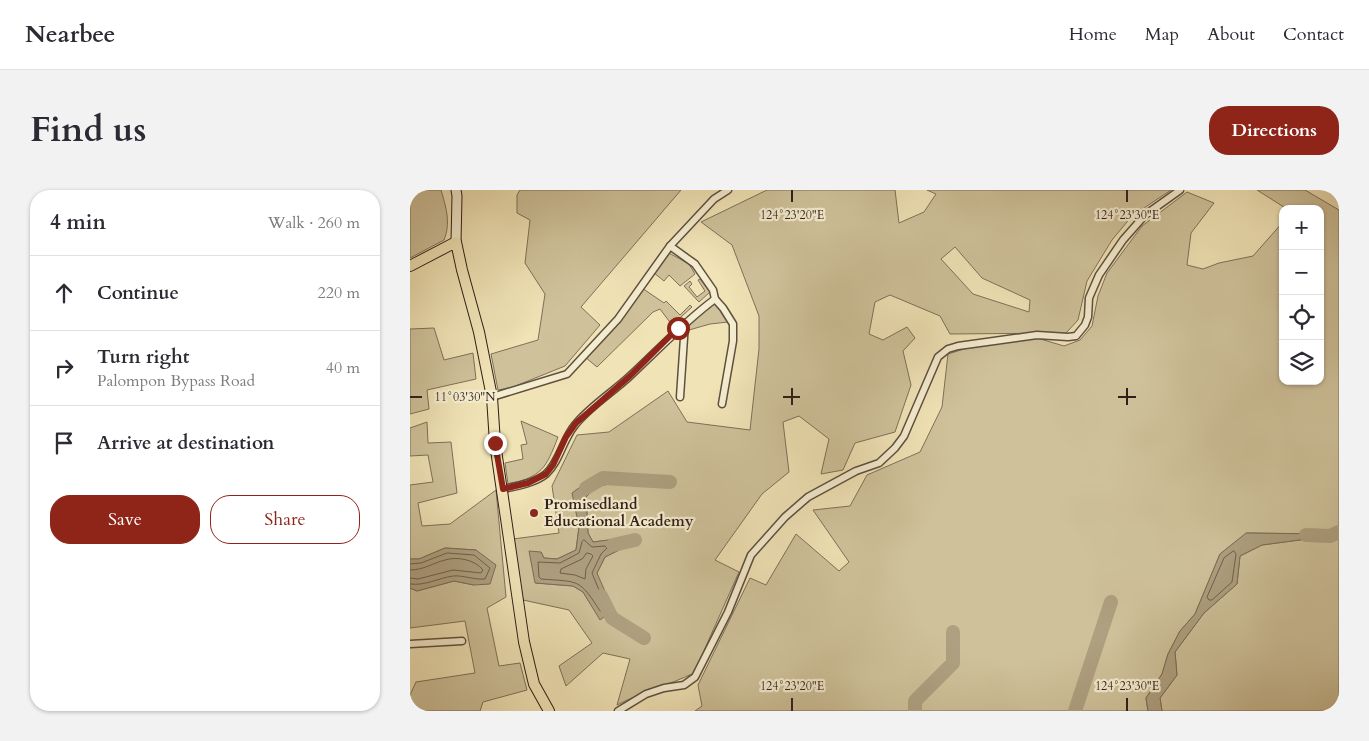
<!DOCTYPE html>
<meta charset="utf-8">
<style>
body{margin:0;font-family:Cardo,serif;background:#f2f2f3;color:#2b2b33}
.controls{position:absolute;right:15px;top:15px;display:grid;overflow:hidden;border-radius:10px;box-shadow:0 1px 4px #0004}
.controls button{width:45px;height:45px;display:grid;place-items:center;padding:0;border:0;border-bottom:1px solid #e1e1e2;background:#fff;color:#2b2b33;font:25px sans-serif}
.stop{position:absolute;width:15px;height:15px;margin:-11px;border:4px solid #8f2418;border-radius:50%;background:#fff}
.stop.end{background:#8f2418;border-color:#fff;box-shadow:0 1px 5px #0008}
.list{margin:0;padding:0;list-style:none}
h2{display:flex;justify-content:space-between;align-items:center;height:65px;margin:0;padding:0 20px;font-size:21px}
h2 small{font-size:16px;font-weight:400;color:#7c7c81}
.list li{display:grid;grid-template-columns:32px 1fr auto;gap:15px;align-items:center;box-sizing:border-box;height:75px;padding:0 20px;border-top:1px solid #e1e1e2}
.list b{display:block;font-size:19px;white-space:nowrap}
.list p{margin:0;font-size:16px;white-space:nowrap;color:#7c7c81}
.list em{font-size:16px;font-style:normal;color:#7c7c81}
.actions{display:flex;gap:10px;padding:15px 20px}
.actions a{flex:1;padding:11px 0;border:1px solid #8f2418;border-radius:20px;text-align:center;font-size:18px;color:#8f2418}
.actions .main{background:#8f2418;color:#fff}
.icon{flex:none;width:28px;height:28px;fill:none;stroke:currentColor;stroke-width:2;stroke-linecap:round;stroke-linejoin:round}
.map{position:relative;flex:none;width:929px;height:521px;overflow:hidden;border-radius:20px}
header{display:flex;align-items:center;gap:30px;box-sizing:border-box;height:70px;padding:0 25px;background:#fff;border-bottom:1px solid #e1e1e2}
header strong{font-size:24px}
nav{display:flex;gap:28px;margin-inline-start:auto;font-size:18px}
.intro{display:flex;align-items:center;justify-content:space-between;box-sizing:border-box;height:120px;padding:0 30px}
h1{margin:0;font-size:35px}
.button{padding:12px 22px;border-radius:20px;background:#8f2418;color:#fff;font-size:18px;font-weight:700}
main{display:flex;gap:30px;padding:0 30px}
aside{flex:1;background:#fff;border-radius:20px;box-shadow:0 1px 4px #0004}
.map>svg:first-child{display:block}
.green{fill:#cfc29b;stroke:#7e705a;fill-rule:evenodd}
.water{fill:#aea080;stroke:#7b6c56}
.lines{fill:none;stroke-linecap:round;stroke-linejoin:round}
.shore{stroke:#6e5f4c;stroke-width:1}
.river{stroke:#aea080;stroke-width:14}
.street-casing{stroke:#5e4f40;stroke-width:9}
.secondary-casing{stroke:#2e1e18;stroke-width:11}
.primary-casing{stroke:#2e1e18;stroke-width:12}
.street{stroke:#f5edd0;stroke-width:6}
.secondary{stroke:#f5edd0;stroke-width:9}
.primary{stroke:#f0e3b6;stroke-width:10}
.route{stroke:#8f2418;stroke-width:6}
.ticks{fill:none;stroke:#2e1e18;stroke-width:2}
.poi-dot{fill:#8f2418;stroke:#f5edd0;stroke-width:2}
.labels{text-anchor:middle;stroke-width:4.5;stroke-linejoin:round;paint-order:stroke}
.poi-label{font-size:15px;font-weight:bold;fill:#2e1e18;stroke:#f5edd0;text-anchor:start}
.ticks-label{font-size:12px;text-anchor:middle;fill:#2e1e18;stroke:#f5edd0;stroke-width:4.5;stroke-linejoin:round;paint-order:stroke}
</style>
<header>
<strong>Nearbee</strong>
<nav><a>Home</a><a>Map</a><a>About</a><a>Contact</a></nav>
</header>
<div class="intro"><h1>Find us</h1><a class="button">Directions</a></div>
<main>
<aside>
<h2>4 min<small>Walk · 260 m</small></h2>
<ul class="list">
<li><svg class="icon" aria-label="ahead" viewBox="0 0 24 24"><path d="M12 20V5M6 11l6-6 6 6"/></svg><div><b>Continue</b></div><em>220 m</em></li>
<li><svg class="icon" aria-label="right" viewBox="0 0 24 24"><path d="M7 20v-9h11M14 6l5 5-5 5"/></svg><div><b>Turn right</b><p>Palompon Bypass Road</p></div><em>40 m</em></li>
<li><svg class="icon" aria-label="arrive" viewBox="0 0 24 24"><path d="M6 21V4h12l-3 4 3 4H6"/></svg><div><b>Arrive at destination</b></div></li>
</ul>
<div class="actions"><a class="main">Save</a><a>Share</a></div>
</aside>
<div class="map">
<svg width="929" height="521" viewBox="0 0 929 521">
<rect width="100%" height="100%" fill="#f0e3b6"/>
<filter id="stains"><feTurbulence type="fractalNoise" baseFrequency=".004" numOctaves="4"/><feColorMatrix values="0 0 0 0 .2 0 0 0 0 .09 0 0 0 0 .02 0 0 0 .5 -.17"/></filter>
<radialGradient id="worn" r=".72"><stop offset=".6" stop-color="#630" stop-opacity="0"/><stop offset="1" stop-color="#630" stop-opacity=".3"/></radialGradient>
<!-- green -->
<g class="green">
<path d="M0 0H31C36 17 41 33 34 50L0 68Z"/>
<path d="M110 0H271L171 117 190 135 155 176 103 197 88 200 81 164 128 150 135 104 115 73 120 30 107 23V5Z"/>
<path d="M357 0H485L489 33 514 22 526 4 517 0H761L722 26 702 50 677 91 668 130 656 143 540 144 530 126 480 105 465 112 459 144 473 150 497 137 505 148 493 161 501 195 485 242 445 253 433 280 411 284 419 249 389 226 373 232 379 282 352 304 305 370 329 382 284 483C259 495 232 502 207 515L220 469 193 463 156 496 149 476 182 453 159 420 113 410 103 349 149 343 142 296 167 245 199 242 258 201 277 232 340 240 349 159V126L322 55 291 32ZM545 57 572 88 620 110 619 122 563 104 531 69ZM205 286 206 292 186 297 176 307 178 343 183 352 220 348 221 354 195 367 187 383 190 429 173 402 163 396 126 393 131 362 134 368 147 369 166 360 169 337 163 303Z"/>
<path d="M847 0H895L929 20V521H752L750 508 767 485 765 462 794 423 827 394 830 366 852 355 912 347 915 344 837 343 810 364 785 424 770 441 758 464 752 484 736 508 738 521H285L292 516 288 495 340 388 356 395 386 344 429 381 439 372 403 320 440 316 457 285 510 262 532 217 538 164 570 154 627 148 654 156 670 150 682 136 688 106 697 83 732 36 777 2 804 13 781 43 777 75 793 79 809 73 843 66 873 32V191H910V19H877Z"/>
<path d="M259 63 279 74 285 84 270 96 259 85 254 91 243 82Z"/>
<path d="M290 89 300 102 289 112 274 96 280 91 282 94 279 97 287 107 295 101 288 90Z"/>
<path d="M232 98 254 113 256 111 270 125 280 115 282 117 262 135 250 119 243 122 187 177 175 167Z"/>
<path d="M303 113 307 114 318 132 300 134 279 140 278 133Z"/>
<path d="M24 138 34 170 63 163 66 189 17 200 19 219 0 224V139Z"/>
<path d="M111 231 148 247C136 278 132 287 98 294L95 273 113 269 111 255 117 254Z"/>
<path d="M17 232 18 253 41 252 47 303 8 313 12 336 40 334 86 300 96 407 77 418 89 476 110 473 117 500 73 512 70 521H0V505L6 492 65 483 55 431 0 438V398L7 401 44 391 64 395 66 360 35 358 9 369H0V295L23 292 18 265 0 266V238Z"/>
</g>
<!-- water -->
<g class="water">
<path d="M205 286 206 292 186 297 176 307 178 343 183 352 220 347 221 354 195 367 187 383 203 420 190 430 173 402 163 396 125 393 119 361 131 362 134 368 147 369 166 360 169 337 162 303 177 292Z"/>
<path d="M836 343 915 344 912 347 852 355 830 366 827 394 794 423 765 462 767 485 750 508 752 521H738L736 508 752 484 758 464 770 441 785 424 810 364Z"/>
<path d="M35 358 66 360 86 375 80 394 64 395 44 391 7 401 0 398V369H9Z"/>
</g>
<g class="lines">
<!-- shore -->
<g class="shore">
<path d="M174 350 182 357 195 356 197 358 191 364 182 383 196 417 193 421H190C169 388 169 392 131 389L129 387 128 372 150 373 169 363 172 352Z"/>
<path d="M824 361 826 364 822 392 802 410H799L797 407 814 368Z"/>
<path d="M177 363 181 364 183 366 176 379 175 389 165 385 150 383 151 379 172 369Z"/>
<path d="M0 374 11 373 37 363 64 365 80 378 75 389C64 390 53 385 43 386 28 388 16 396 0 394"/>
<path d="M0 380C14 380 23 373 35 370 48 366 65 370 73 380L71 383 43 380 8 389 0 388"/>
</g>
<!-- river -->
<g class="river">
<path d="M176 298 193 288 260 292"/>
<path d="M896 345 920 346 929 342"/>
<path d="M203 355 225 350"/>
<path d="M191 406 202 428 234 448"/>
<path d="M505 521V511L543 473V442"/>
<path d="M665 521 701 412"/>
</g>
<defs>
<g id="street">
<path d="M260 56 285 74 303 100 305 109 313 118 323 134V151L312 214"/>
<path d="M82 207 157 184 208 129 260 56 304 9 318 0"/>
<path d="M270 207 275 133"/>
<path d="M93 299C107 296 125 293 136 284 150 271 153 249 165 235 179 217 203 202 220 186 248 160 274 132 305 109"/>
<path d="M0 454 52 451"/>
<path d="M208 521 236 504 254 498 274 495 285 487 318 422 341 365 375 327 398 307 446 281 469 273 485 258 494 246 528 167 538 159 548 156 627 145 658 147 666 146 675 135 678 127 679 108 689 85 713 50 735 25 770 0"/>
</g>
<path id="secondary" d="M46 52 47 6 46 0"/>
<path id="primary" d="M0 76 46 52 52 80 69 142 82 207 85 253 114 452 124 494 139 521"/>
</defs>
<!-- street casing -->
<use href="#street" class="street-casing"/>
<!-- secondary casing -->
<use href="#secondary" class="secondary-casing"/>
<!-- primary casing -->
<use href="#primary" class="primary-casing"/>
<!-- street -->
<use href="#street" class="street"/>
<!-- secondary -->
<use href="#secondary" class="secondary"/>
<!-- primary -->
<use href="#primary" class="primary"/>
</g>
<g class="lines">
<!-- route -->
<path class="route" d="M85 253 93 299 118 293 136 284 143 275 156 247 166 233 220 186 268 138"/>
</g>
<!-- ticks -->
<path class="ticks" d="M382 0V12M717 0V12M382 198V215M717 198V215M0 207H12M373 207H390M708 207H726M382 508V521M717 508V521"/>
<!-- markers -->
<circle class="poi-dot" cx="124" cy="323" r="5"/>
<g class="labels">
<!-- poi labels -->
<g class="poi-label">
<text x="134" y="319">Promisedland<tspan x="134" dy="17">Educational Academy</tspan></text>
</g>
</g>
<g class="ticks-label">
<text x="382" y="29">124°23'20"E</text>
<text x="717" y="29">124°23'30"E</text>
<text x="55" y="211">11°03'30"N</text>
<text x="382" y="500">124°23'20"E</text>
<text x="717" y="500">124°23'30"E</text>
</g>
<rect width="100%" height="100%" filter="url(#stains)"/>
<rect width="100%" height="100%" fill="url(#worn)"/>
</svg>
<div class="controls">
<button>+</button>
<button>−</button>
<button><svg class="icon" aria-label="locate" viewBox="0 0 24 24"><circle cx="12" cy="12" r="6"/><path d="M12 2v4M12 18v4M2 12h4M18 12h4"/></svg></button>
<button><svg class="icon" aria-label="layers" viewBox="0 0 24 24"><path d="M12 4l9 5-9 5-9-5zM3 14l9 5 9-5"/></svg></button>
</div>
<div class="stop" style="left:268px;top:138px"></div>
<div class="stop end" style="left:85px;top:253px"></div>
</div>
</main>
